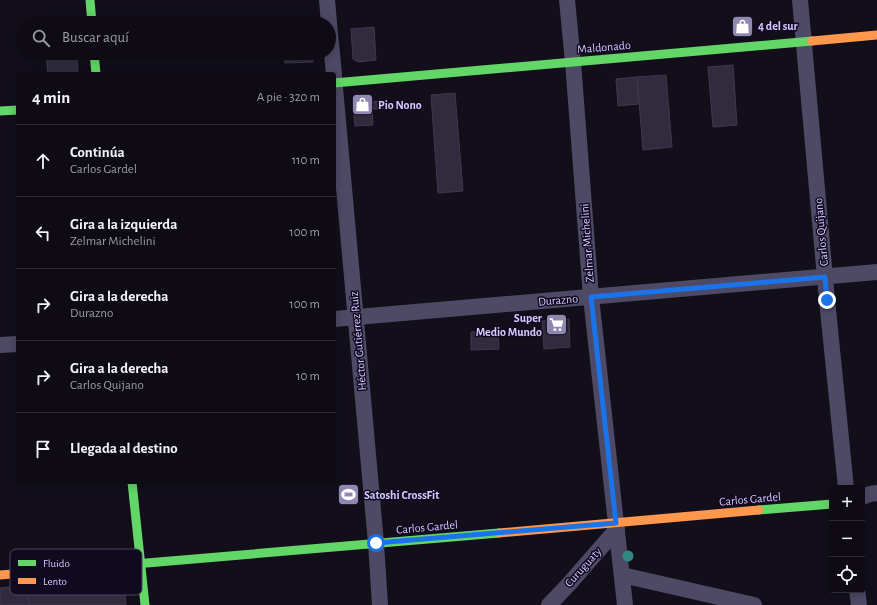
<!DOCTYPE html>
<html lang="es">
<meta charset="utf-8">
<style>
body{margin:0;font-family:"Alegreya Sans",sans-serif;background:#17141d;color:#f1f3f6}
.controls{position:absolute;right:12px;bottom:12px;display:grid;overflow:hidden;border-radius:4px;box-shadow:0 2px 10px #0003}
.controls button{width:36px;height:36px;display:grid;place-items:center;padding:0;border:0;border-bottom:1px solid #2e2b34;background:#0e0b14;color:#f1f3f6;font:20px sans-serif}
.stop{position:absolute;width:12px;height:12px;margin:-9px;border:3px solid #1a73e8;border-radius:50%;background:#fff}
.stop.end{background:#1a73e8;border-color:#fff;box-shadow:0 1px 4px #0008}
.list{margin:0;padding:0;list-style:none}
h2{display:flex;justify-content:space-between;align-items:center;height:52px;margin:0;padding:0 16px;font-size:17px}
h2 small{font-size:13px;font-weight:400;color:#9b9ba0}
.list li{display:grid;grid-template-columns:26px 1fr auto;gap:12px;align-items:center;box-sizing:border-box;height:72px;padding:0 16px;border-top:1px solid #2e2b34}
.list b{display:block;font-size:15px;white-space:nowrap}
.list p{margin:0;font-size:13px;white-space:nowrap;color:#9b9ba0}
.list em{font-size:13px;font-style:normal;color:#9b9ba0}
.icon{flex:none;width:22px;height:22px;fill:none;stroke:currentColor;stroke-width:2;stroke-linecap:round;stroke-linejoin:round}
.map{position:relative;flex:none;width:877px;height:605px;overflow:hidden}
.search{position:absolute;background:#0e0b14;box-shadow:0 2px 10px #0003;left:16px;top:16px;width:320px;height:44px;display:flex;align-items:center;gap:10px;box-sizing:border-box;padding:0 14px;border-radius:22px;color:#9b9ba0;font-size:15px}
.panel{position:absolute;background:#0e0b14;box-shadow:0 2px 10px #0003;left:16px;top:72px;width:320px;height:412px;border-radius:4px}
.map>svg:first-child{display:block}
.building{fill:#302c3e;stroke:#3f3850}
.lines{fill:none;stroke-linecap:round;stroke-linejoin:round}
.street{stroke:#4e4964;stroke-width:16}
.fast{stroke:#63d668;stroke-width:9}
.slow{stroke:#ff974d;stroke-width:9}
.tree{fill:#318781}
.route{stroke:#1a73e8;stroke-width:5}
.labels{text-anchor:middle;stroke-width:3;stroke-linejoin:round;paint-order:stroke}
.poi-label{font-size:12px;font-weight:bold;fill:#d5c9ff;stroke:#100a20;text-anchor:start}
.street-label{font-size:12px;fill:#d5c9ff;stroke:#100a20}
.key{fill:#100a20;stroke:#4b4363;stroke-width:1}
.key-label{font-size:11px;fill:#d5c9ff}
</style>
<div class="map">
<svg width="877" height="605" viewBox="0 0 877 605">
<rect width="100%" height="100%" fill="#120f1b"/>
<!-- building -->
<g class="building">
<path d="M374 27 376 60 358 62 353 59 351 29Z"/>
<path d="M77 53 78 74H48L46 55Z"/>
<path d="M284 53H313V62L285 63Z"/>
<path d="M733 65 737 125 713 127 708 67Z"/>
<path d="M666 75 672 147 643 150 637 77Z"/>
<path d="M637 77 639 104 618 106 616 79Z"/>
<path d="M455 93 463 191 438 193 431 95Z"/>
<path d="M382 101 383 109H372L373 125 355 126 353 103Z"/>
<path d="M569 319 570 347 544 349 542 321Z"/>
<path d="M498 331 499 349 471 350V332Z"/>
<path d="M124 577 126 605H29L28 586Z"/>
<path d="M28 586 29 605H0V588Z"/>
</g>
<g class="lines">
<!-- street -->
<g class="street">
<path d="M327 0 329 23"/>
<path d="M567 0 573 62 591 297 625 605"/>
<path d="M800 0 827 300 846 488"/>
<path d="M329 24 334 74"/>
<path d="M334 77 376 543 380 605"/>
<path d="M334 319 877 272"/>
<path d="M0 345 18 344"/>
<path d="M862 497 870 494 877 493"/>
<path d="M622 575 754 605"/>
<path d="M857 590 859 605"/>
<path d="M549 605 569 584 617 529"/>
</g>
<!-- fast -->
<g class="fast">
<path d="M90 0 92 23"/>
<path d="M94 53 96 74"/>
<path d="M334 83 812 41"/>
<path d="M0 111 18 110"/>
<path d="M132 482 145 605"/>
<path d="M759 510 832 504"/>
<path d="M123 565 499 533"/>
</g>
<!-- slow -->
<g class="slow">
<path d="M812 41 877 35"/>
<path d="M499 533 759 510"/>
<path d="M0 575 123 565"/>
</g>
</g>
<!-- trees -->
<circle class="tree" cx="628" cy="556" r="5.5"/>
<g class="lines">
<!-- route -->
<path class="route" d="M376 543 616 523 591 297 825 277 827 300"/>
</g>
<!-- icons -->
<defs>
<symbol id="shop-square" viewBox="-11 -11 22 22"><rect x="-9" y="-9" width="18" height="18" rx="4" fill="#9188af" stroke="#100a20"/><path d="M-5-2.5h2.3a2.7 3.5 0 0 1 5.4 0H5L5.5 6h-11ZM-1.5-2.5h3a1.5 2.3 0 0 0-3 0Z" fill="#fff"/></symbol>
<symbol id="supermarket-square" viewBox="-11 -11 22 22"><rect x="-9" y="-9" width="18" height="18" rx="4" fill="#9188af" stroke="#100a20"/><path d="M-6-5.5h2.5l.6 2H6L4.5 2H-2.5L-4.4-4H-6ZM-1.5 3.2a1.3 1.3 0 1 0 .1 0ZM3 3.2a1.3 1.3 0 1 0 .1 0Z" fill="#fff"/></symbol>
<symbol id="stadium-square" viewBox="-11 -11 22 22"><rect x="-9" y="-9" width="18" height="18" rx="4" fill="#9188af" stroke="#100a20"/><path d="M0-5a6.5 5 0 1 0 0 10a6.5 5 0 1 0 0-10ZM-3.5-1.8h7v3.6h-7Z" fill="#fff"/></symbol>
</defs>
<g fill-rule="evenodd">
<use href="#shop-square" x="730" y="14" width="25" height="25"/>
<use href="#shop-square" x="350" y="92" width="25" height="25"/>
<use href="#supermarket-square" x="544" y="312" width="25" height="25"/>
<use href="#stadium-square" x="336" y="482" width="25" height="25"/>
</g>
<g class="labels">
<!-- poi labels -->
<g class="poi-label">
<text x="758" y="30">4 del sur</text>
<text x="378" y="109">Pio Nono</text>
<text x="542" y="322" text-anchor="end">Super<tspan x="542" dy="14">Medio Mundo</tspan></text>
<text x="364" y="499">Satoshi CrossFit</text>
</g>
<!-- street labels -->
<g class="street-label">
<text transform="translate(604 47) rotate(-5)" y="4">Maldonado</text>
<text transform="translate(821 232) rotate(-95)" y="4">Carlos Quijano</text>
<text transform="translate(587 243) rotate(-94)" y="4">Zelmar Michelini</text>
<text transform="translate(558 300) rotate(-5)" y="4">Durazno</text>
<text transform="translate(358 341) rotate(-95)" y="4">Héctor Gutiérrez Ruiz</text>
<text transform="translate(750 499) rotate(-5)" y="4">Carlos Gardel</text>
<text transform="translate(427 527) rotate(-5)" y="4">Carlos Gardel</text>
<text transform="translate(583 567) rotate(-48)" y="4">Curuguaty</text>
</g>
</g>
<!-- legend -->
<rect x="10" y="549" width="132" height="46" rx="6" class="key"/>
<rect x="18" y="560" width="18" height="6" fill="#63d668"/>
<rect x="18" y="578" width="18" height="6" fill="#ff974d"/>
<g class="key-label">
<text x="43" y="567">Fluido</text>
<text x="43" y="585">Lento</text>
</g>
</svg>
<div class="controls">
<button>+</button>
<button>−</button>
<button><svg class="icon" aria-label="locate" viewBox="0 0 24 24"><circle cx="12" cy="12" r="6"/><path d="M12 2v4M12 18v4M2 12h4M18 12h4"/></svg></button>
</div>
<div class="stop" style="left:376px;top:543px"></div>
<div class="stop end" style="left:827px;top:300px"></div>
<div class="search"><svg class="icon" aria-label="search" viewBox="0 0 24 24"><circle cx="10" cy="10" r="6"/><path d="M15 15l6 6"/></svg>Buscar aquí</div>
<section class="panel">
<h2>4 min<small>A pie · 320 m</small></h2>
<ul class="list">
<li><svg class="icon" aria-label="ahead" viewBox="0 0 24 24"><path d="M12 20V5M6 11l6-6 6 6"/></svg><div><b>Continúa</b><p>Carlos Gardel</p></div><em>110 m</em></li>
<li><svg class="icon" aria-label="left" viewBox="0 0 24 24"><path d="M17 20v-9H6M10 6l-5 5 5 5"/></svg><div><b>Gira a la izquierda</b><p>Zelmar Michelini</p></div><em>100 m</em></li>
<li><svg class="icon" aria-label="right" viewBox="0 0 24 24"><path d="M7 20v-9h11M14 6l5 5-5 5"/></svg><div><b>Gira a la derecha</b><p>Durazno</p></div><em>100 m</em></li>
<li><svg class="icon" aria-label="right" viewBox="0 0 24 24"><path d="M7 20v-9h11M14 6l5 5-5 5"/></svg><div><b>Gira a la derecha</b><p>Carlos Quijano</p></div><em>10 m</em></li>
<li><svg class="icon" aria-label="arrive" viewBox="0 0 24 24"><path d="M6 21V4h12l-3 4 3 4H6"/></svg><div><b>Llegada al destino</b></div></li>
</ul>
</section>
</div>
